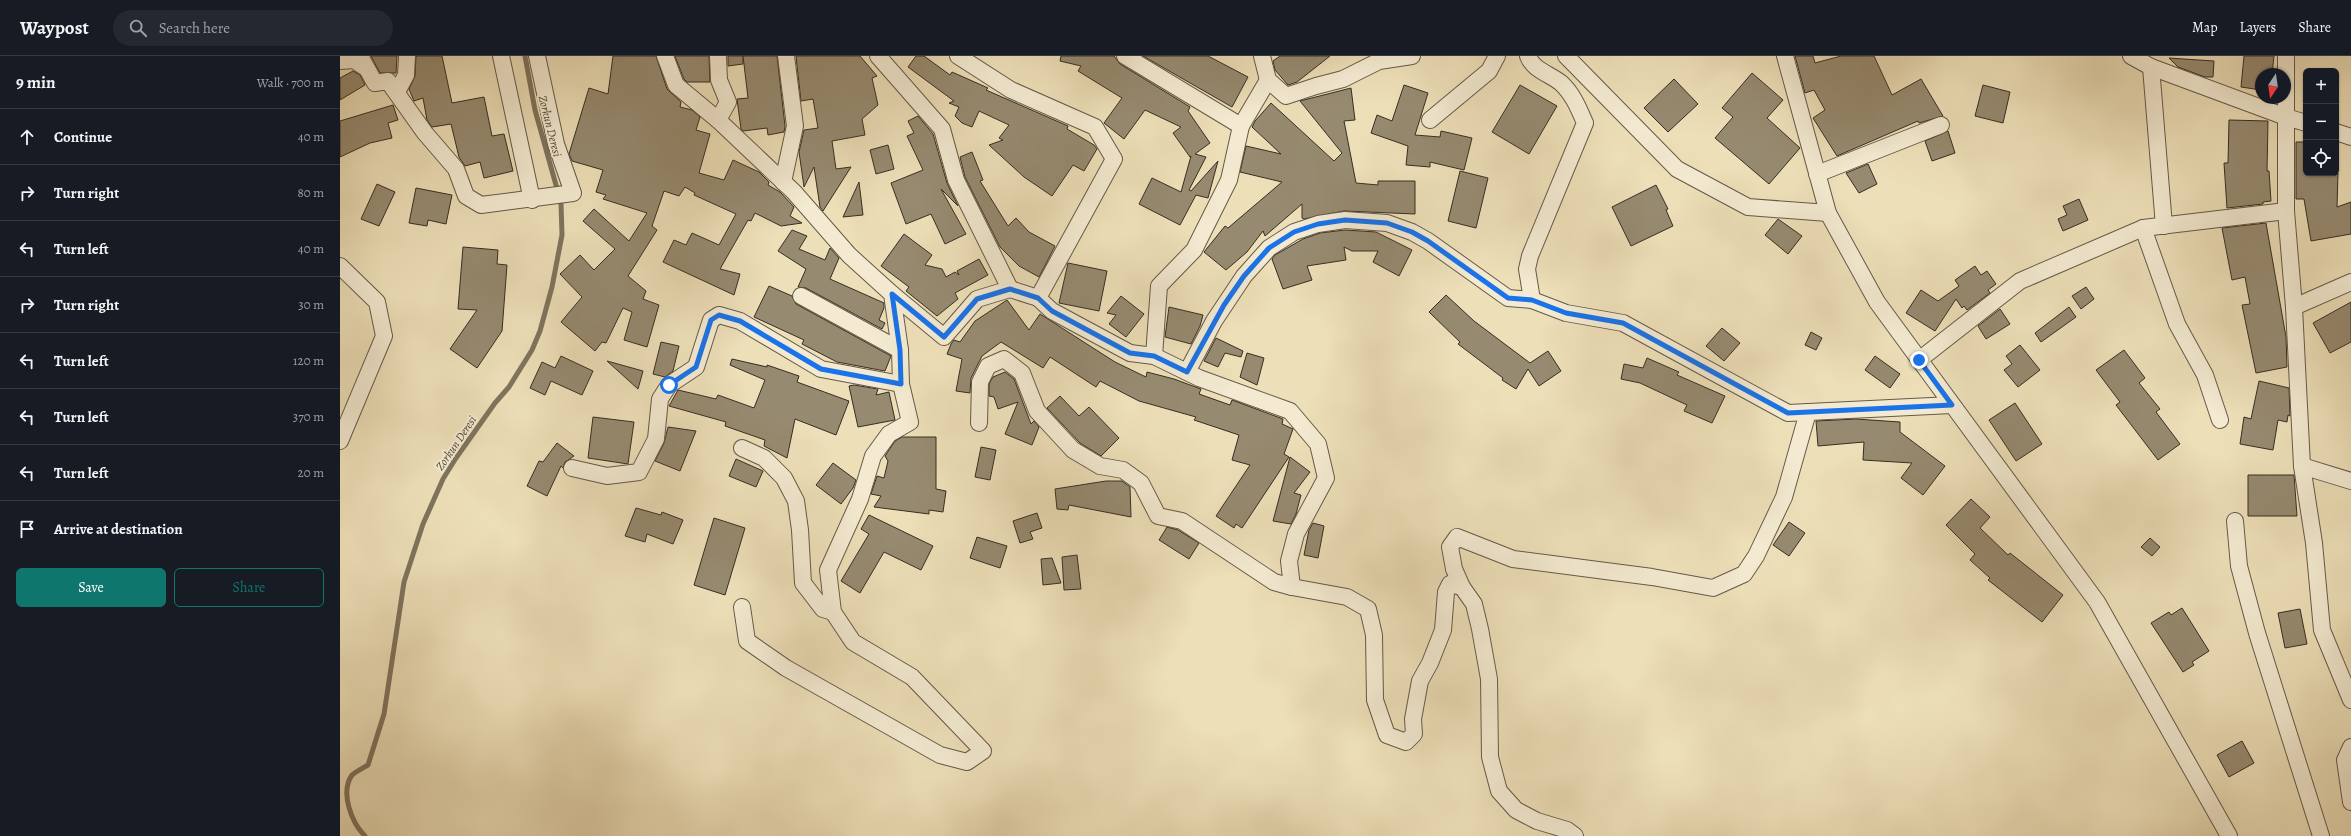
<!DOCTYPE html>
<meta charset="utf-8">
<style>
body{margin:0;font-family:Alegreya,serif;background:#242831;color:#f1f3f6}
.controls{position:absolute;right:12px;top:12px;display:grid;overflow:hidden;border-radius:6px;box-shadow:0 1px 3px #0004}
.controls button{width:36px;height:36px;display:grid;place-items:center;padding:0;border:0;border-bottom:1px solid #363941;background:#171b24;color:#f1f3f6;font:20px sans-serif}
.compass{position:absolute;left:1915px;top:12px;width:36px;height:36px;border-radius:50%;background:#171b24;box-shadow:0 1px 3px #0004;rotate:193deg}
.stop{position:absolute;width:12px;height:12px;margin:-9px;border:3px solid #1a73e8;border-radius:50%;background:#fff}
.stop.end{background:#1a73e8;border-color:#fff;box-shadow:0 1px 4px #0008}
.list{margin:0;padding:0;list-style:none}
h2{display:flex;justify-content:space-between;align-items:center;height:52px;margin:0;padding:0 16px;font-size:17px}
h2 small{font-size:13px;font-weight:400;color:#9ea1a6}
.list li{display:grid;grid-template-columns:26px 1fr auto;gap:12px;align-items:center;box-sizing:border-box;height:56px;padding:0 16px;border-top:1px solid #363941}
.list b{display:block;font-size:15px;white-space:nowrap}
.list em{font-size:13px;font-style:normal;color:#9ea1a6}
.actions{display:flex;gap:8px;padding:12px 16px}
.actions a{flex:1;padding:9px 0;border:1px solid #0f766e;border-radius:6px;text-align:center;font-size:14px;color:#0f766e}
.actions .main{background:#0f766e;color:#fff}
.icon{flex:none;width:22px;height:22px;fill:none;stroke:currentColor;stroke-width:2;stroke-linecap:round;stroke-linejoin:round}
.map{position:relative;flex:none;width:2011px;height:780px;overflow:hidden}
header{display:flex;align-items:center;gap:24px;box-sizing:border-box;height:56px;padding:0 20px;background:#171b24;border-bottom:1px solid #363941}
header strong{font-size:19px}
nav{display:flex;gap:22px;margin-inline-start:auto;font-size:14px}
.search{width:280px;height:36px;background:#242831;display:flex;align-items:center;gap:10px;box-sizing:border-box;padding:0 14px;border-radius:22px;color:#9ea1a6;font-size:15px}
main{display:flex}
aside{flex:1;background:#171b24}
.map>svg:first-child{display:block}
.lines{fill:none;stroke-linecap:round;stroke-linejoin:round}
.stream{stroke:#7f745e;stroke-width:5}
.building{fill:#968a70;stroke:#372e23}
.minor-casing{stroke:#645a48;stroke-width:18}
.minor{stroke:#f3ead1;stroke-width:16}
.route{stroke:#1a73e8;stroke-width:5}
.labels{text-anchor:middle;stroke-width:4;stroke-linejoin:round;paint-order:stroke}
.water-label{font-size:12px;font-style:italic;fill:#554b3c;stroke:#f3ead1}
</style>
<header>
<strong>Waypost</strong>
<div class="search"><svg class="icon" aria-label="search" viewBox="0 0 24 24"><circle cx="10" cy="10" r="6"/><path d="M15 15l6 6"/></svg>Search here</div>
<nav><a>Map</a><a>Layers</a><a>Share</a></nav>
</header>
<main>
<aside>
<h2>9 min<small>Walk · 700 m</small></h2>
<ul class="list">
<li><svg class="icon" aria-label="ahead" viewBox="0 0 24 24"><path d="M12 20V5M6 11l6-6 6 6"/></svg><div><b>Continue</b></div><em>40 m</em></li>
<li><svg class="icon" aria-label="right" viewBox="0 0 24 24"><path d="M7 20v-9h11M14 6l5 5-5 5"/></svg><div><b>Turn right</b></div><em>80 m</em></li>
<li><svg class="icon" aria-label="left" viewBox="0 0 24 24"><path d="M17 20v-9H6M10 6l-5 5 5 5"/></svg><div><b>Turn left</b></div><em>40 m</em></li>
<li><svg class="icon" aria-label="right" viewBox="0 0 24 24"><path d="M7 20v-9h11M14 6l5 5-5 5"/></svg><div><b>Turn right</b></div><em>30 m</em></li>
<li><svg class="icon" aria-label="left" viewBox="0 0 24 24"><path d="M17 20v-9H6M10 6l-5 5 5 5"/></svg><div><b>Turn left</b></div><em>120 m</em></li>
<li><svg class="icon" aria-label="left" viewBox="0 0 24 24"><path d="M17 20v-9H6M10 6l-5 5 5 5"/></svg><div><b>Turn left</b></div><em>370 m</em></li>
<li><svg class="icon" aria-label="left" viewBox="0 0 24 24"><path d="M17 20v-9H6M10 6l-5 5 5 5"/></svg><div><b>Turn left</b></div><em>20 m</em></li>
<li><svg class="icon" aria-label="arrive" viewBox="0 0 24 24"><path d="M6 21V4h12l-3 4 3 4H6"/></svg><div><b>Arrive at destination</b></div></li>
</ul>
<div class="actions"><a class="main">Save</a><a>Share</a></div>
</aside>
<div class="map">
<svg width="2011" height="780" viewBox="0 0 2011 780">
<rect width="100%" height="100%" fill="#eddfb8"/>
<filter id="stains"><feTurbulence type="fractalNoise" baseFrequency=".005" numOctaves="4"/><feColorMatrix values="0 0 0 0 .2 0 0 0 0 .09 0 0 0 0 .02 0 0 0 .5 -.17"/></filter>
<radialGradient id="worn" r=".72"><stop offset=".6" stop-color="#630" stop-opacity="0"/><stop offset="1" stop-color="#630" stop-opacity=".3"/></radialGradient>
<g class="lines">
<!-- stream -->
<path class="stream" d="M25 780C11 766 0 736 12 719 17 715 23 712 28 709L44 658 64 526 83 468 103 423 116 402 155 347 169 331 192 294 200 275 212 231 222 179 221 147 195 54 185 0"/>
</g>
<!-- building -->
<g class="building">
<path d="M31 0H57L56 17H40Z"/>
<path d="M76 0H102L112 47 144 41 152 80 164 78 173 115 144 122 140 106 125 110 119 101 111 68 92 71 87 64 83 42 74 45 69 33 75 20Z"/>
<path d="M273 0H316L327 33 341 46 340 51 352 54 360 61 356 74 370 78 359 117 384 124 393 104 419 116 429 126 428 129 440 136 454 151 450 160 462 167 441 170 415 157 411 165 408 164 380 213 400 218 394 239 323 206 334 184 346 189 352 177 379 189 396 158 354 139 355 137 345 131 339 140 324 135 312 170 317 174 288 220 306 235 303 243 319 249 307 291 284 284 292 256 283 252 266 287 262 286 255 295 221 266 242 241 220 218 240 199 254 214 275 193 243 165 254 153 289 185 307 157 263 143 266 139 256 136 263 114 232 105 229 98 249 32 268 38Z"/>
<path d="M335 0H369L370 26H347L344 23Z"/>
<path d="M388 0H403V8L388 10Z"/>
<path d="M403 0H437L445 70 444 76 428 79 427 72 403 75 401 73 397 43 408 42Z"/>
<path d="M456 0H520L537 20 532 22 538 49 522 63 525 79 492 85 496 113 511 111 483 155 480 151 474 111 464 131 459 96 464 74 478 72 473 43 461 45Z"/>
<path d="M576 0H584L610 19 612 16 648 32 646 34 728 70 727 73 754 89 757 93 744 115 733 109 712 140 684 121 649 89 663 84 659 82 669 69 639 55 632 71 622 67 615 60 619 51 609 47 614 45 568 11Z"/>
<path d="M721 0H774L780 8 850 51 848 55 870 87 855 98 866 101 849 134 851 135 878 105 868 142 856 139 840 169 799 148 812 122 841 136 851 100 850 101 833 77 841 71 805 54 784 83 764 67 782 42 738 15 741 10 720 5Z"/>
<path d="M803 0H868L908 21 892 51Z"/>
<path d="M940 0H990L957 26 948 29 935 14 933 5Z"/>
<path d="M1455 0H1473L1475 7 1501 0H1534L1552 39 1581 23 1603 60 1579 67 1578 65 1497 100 1473 62 1485 54 1474 34 1465 37Z"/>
<path d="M1904 0H1934L1932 18H1921V34L1901 31Z"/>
<path d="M1829 2 1874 5 1873 21H1865L1838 11Z"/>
<path d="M13 15 20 19 25 29 0 44V22Z"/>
<path d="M1412 17 1443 44 1427 62 1460 92 1429 128 1375 82 1393 61 1382 52Z"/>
<path d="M1334 23 1358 48 1328 76 1304 52Z"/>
<path d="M1064 29 1088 37 1075 79 1100 81 1101 75 1132 82 1124 114 1090 106V111L1066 109 1068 90 1031 77 1037 59 1052 65Z"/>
<path d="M1180 29 1217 50 1189 98 1152 76Z"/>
<path d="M1643 29 1670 36 1663 67 1635 60Z"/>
<path d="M1011 32 1015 64 1004 65 1016 127 1038 129V125H1075V158L1004 155 964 163 962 162V148L925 180 923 175 907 196 886 214 864 196 885 170 888 172 942 126 900 116 906 90 941 98 912 71 915 65 931 47 994 105 1002 97 960 45Z"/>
<path d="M53 49 58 64 48 67 52 82 30 87 0 101V65Z"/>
<path d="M578 60 593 78 607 127 618 150 601 133 626 178 605 188 591 158 566 168 551 127 583 114 567 80 574 77 568 65Z"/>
<path d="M1889 64 1928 65 1927 115H1929L1931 145 1923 146V148L1887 152 1884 107H1888Z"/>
<path d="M1608 75 1615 97 1592 105 1585 85Z"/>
<path d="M1956 86H1966V117H1998L1997 151 2011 146V178L1971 185 1964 143H1956Z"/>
<path d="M548 89 554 113 536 118 530 94Z"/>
<path d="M632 96 643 124 640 125 668 170 676 162 689 176 715 190 699 221 679 210 660 191 625 121 620 101Z"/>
<path d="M1528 108 1537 128 1519 137 1506 117Z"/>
<path d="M1120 115 1148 122 1136 172 1108 165Z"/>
<path d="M519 126 523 159 503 161Z"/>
<path d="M37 128 55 136 39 170 21 163Z"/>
<path d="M1316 129 1328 153 1326 154 1333 170 1291 190 1272 151Z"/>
<path d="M76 132 112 139 106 168 88 164 87 170 69 167Z"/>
<path d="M1739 143 1748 164 1723 175 1718 163 1727 159 1723 150Z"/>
<path d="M1438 163 1462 180 1448 198 1425 179Z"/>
<path d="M1926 167 1946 281 1947 311 1916 317 1902 249 1910 248 1905 221 1892 224 1882 172Z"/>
<path d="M452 174 467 180 459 193 485 204 490 192 499 202 490 223 544 247V252L539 264 545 267 542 273 466 232 458 231 466 213 438 195Z"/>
<path d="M1005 174 1036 176 1072 194 1059 220 1033 206 1038 195H1012L1004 191 1006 204 967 210 972 224 943 233 932 203 935 199 963 183 980 177Z"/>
<path d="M564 178 592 199 585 209 602 213 606 221 615 216 619 219 617 215 639 203 648 219 615 237 618 243 597 260 566 235 569 231 541 210Z"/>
<path d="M123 191 158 194 157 208 167 209 162 275 137 312 110 293 137 254 118 253Z"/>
<path d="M728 207 767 215 759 255 719 247Z"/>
<path d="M1635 210 1641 219 1647 215 1656 228 1648 234 1650 237 1627 254 1624 250 1622 252 1616 243 1595 275 1566 257 1581 234 1598 245 1619 230 1615 224Z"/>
<path d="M429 230 452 240 456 248 551 300 545 315 497 306 462 288 464 284 414 261Z"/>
<path d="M1746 231 1754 243 1741 253 1732 240Z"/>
<path d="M1106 239 1134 265 1190 307 1208 295 1221 315 1199 330 1188 313 1176 333 1162 324 1163 322 1118 288 1120 286 1089 256Z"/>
<path d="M781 240 804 258 786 281 769 268 776 259 767 257Z"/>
<path d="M667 244 689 274 700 258 775 306 806 321 807 316 834 323 861 333 859 338 890 349 892 344 943 363 942 368 953 373 944 398 949 401 902 472 896 468 894 472 876 460 910 409 892 404 899 379 854 364 856 361 799 345 760 325 756 331 710 301 703 312 661 286 642 300 631 322 630 337 616 335 622 303 607 298 611 288 614 284 620 286 635 265Z"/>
<path d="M2011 246V286L1990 297 1973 267Z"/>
<path d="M829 251 863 259 860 270 851 288 825 281Z"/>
<path d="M1729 251 1736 261 1701 286 1695 277Z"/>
<path d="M1660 253 1670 268 1646 283 1638 270Z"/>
<path d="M1382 272 1400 287 1384 305 1366 290Z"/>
<path d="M1471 276 1482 282 1476 294 1465 289Z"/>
<path d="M876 282 903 295 901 301 885 297 878 311 864 305Z"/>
<path d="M321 286 339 290 333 315 325 321 313 318Z"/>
<path d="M1680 289 1700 314 1678 331 1664 314 1672 308 1666 300Z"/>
<path d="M1784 294 1805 322 1799 327 1820 353 1816 356 1840 388 1818 404 1776 349 1780 346 1756 314Z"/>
<path d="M907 297 924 302 917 329 900 321Z"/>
<path d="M221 300 253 315 242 339 211 325 205 339 190 332 202 306 215 312Z"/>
<path d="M1535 300 1560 318 1550 332 1525 314Z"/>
<path d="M1307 302 1339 316 1337 319 1385 340 1372 367 1344 355 1347 349 1300 327 1281 323 1284 308 1303 312Z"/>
<path d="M392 303 427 311V309L459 320 457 326 509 345 496 379 455 363 447 402 424 390 425 384 385 370 386 366 329 350 338 334 376 343 378 339 414 352 425 324 390 309Z"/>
<path d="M267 305 303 315 298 333Z"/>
<path d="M665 316 674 323 691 368 694 365 699 371 692 389 665 378 678 346 658 353 654 341 649 340V328L653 321Z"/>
<path d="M1919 325 1949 332 1950 360 1948 359 1947 366 1938 364 1933 394 1900 388 1904 361 1911 363Z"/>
<path d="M514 329 538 333 536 339 549 336 555 364 518 371 509 330Z"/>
<path d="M720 340 739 360 749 351 779 382 761 400 740 387 707 352Z"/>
<path d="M1675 347 1702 388 1676 405 1649 364Z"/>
<path d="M253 361 294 366 288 408 248 402Z"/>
<path d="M1516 363 1560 366V376L1605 410 1583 439 1561 422 1572 407 1523 404 1524 386 1478 390 1476 365Z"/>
<path d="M328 371 356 375 340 415 315 405 324 387Z"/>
<path d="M562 381H596V433L606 435 603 456 589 454V458L534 451 541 440 531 438 537 420 544 422 548 405 545 400 555 385Z"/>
<path d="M217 387 234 400 225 406 223 412 221 410 207 440 187 430 199 405 203 406Z"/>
<path d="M641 391 656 394 650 424 635 421Z"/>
<path d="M950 401 970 416 954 437 961 439 956 458 951 468 933 465Z"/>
<path d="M396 403 423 415 416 431 389 420Z"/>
<path d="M493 407 516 424 513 432 501 448 476 429Z"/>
<path d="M1908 419H1954L1957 460H1908Z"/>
<path d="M766 425H782L790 431 791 461 729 449 728 454 717 453 715 433Z"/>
<path d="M1631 443 1650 461 1640 472 1668 499 1670 497 1723 539 1702 566 1648 524 1650 522 1630 504 1635 498 1606 469Z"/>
<path d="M296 452 321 459 322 456 343 464 333 488 307 478 305 486 285 480Z"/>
<path d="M697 457 702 472 690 476 693 483 680 487 673 465Z"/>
<path d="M529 459 593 490 581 514 544 496 520 537 501 525 529 478 521 473Z"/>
<path d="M374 462 405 472 385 539 354 529Z"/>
<path d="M1449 466 1465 477 1449 500 1433 489Z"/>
<path d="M973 467 984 470 978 502 964 499 969 474Z"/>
<path d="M827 471 838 474 859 487 849 503 819 484Z"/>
<path d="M637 481 667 490 660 512 630 502Z"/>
<path d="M1810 482 1820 491 1812 500 1801 491Z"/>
<path d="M737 499 741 533 724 534 722 501Z"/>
<path d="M712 502 721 527 703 529 701 503Z"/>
<path d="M1842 552 1869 595 1852 606 1854 609 1843 616 1811 567 1829 556 1831 559Z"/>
<path d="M1960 553 1967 588 1945 592 1938 557Z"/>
<path d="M1902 685 1914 707 1889 721 1877 699Z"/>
</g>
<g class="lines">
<defs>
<g id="minor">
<path d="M20 0 35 27 48 25 85 77 116 113 126 140 141 149 233 137 216 88 197 0"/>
<path d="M161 0 192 144"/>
<path d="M325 0 336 29 378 64 454 136 509 199 552 238 560 294 561 328 570 366 549 378 533 400 520 443 488 514 493 556 513 586 572 621 643 695 627 706 600 699 446 612 407 585 402 551"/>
<path d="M538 0 602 73 616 124 670 233 637 243 604 281 552 238"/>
<path d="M618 0 671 34 755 71 774 103 698 242 712 255 790 297 814 300 859 322 950 355 978 388 986 422 956 478 949 505 952 531 934 526 842 465 818 460 801 427 783 414 760 410 733 394 697 355 682 317 664 303 648 310 640 326 639 367"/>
<path d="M785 0 901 70"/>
<path d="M922 0 928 24 946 40 976 30 1003 23 1039 5 1072 0"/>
<path d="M1188 0C1193 14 1210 18 1221 27 1233 38 1239 53 1245 67L1190 200 1187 213 1192 244 1226 257 1283 267 1448 357 1612 349"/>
<path d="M1226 0 1337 113 1408 151 1488 157"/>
<path d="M1445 0 1488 157 1537 246 1757 546 1889 780"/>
<path d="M1791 0 1811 11 1946 61V0"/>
<path d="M0 5 14 4 26 12"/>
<path d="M1811 11 1824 170"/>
<path d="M57 36 66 19 67 0"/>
<path d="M378 64 388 46 379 24 378 0"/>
<path d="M1090 64 1149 15 1157 0"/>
<path d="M1996 76 2011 81"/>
<path d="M1477 118 1601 69"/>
<path d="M443 126 455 70 446 0"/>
<path d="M1946 155V61L1966 67"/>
<path d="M1803 172 1837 268 1865 319 1880 364"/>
<path d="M0 210 37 246 44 280 0 385"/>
<path d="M2011 226 1954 251 1962 410 1974 487 1982 574 2011 644"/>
<path d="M670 233 698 242"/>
<path d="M461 240 560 294"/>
<path d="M814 300 819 230 854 194 889 124 901 70 928 24"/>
<path d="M1579 304 1680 225 1803 172 1946 155 1954 251"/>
<path d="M847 316 874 265 904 220 929 192 954 176 978 168 1005 164 1047 167 1072 176 1088 185 1168 242 1192 244"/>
<path d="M402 392 424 402 444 422 456 445 460 474 463 527 483 553 493 556"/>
<path d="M1962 410 2011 425"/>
<path d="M232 412 267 420 299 416 316 383 320 343 329 329 356 311 371 264 379 259 400 265 481 313 561 328"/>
<path d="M1895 465 1899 510 1917 577 1981 780"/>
<path d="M952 531 1007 541 1028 553 1034 579 1035 644 1047 679 1066 686 1074 678 1073 663 1080 625 1090 607 1103 574 1106 536 1110 528 1122 531 1134 548 1140 573 1149 623 1150 701 1159 735 1176 754 1197 765 1227 774 1235 780"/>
<path d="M1122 531 1114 513 1110 491 1117 481 1173 503 1312 521 1373 532 1404 518 1416 500 1444 441 1468 356"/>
<path d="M2011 691 2005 704 2011 746"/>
</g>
</defs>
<!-- minor casing -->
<use href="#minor" class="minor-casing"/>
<!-- minor -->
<use href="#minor" class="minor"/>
</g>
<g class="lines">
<!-- route -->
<path class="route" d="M329 329 356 311 371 264 379 259 400 265 481 313 561 328 560 294 552 238 604 281 637 243 670 233 698 242 712 255 790 297 814 300 847 316 884 249 904 220 929 192 954 176 978 168 1005 164 1047 167 1072 176 1088 185 1168 242 1192 244 1226 257 1283 267 1448 357 1612 349 1579 304"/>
</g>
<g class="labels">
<!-- water labels -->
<g class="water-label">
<text transform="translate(210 70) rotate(76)" y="4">Zorkun Deresi</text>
<text transform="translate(116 387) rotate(-56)" y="4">Zorkun Deresi</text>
</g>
</g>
<rect width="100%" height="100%" filter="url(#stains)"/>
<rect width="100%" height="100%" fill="url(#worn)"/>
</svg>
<div class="controls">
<button>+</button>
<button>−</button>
<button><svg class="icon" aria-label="locate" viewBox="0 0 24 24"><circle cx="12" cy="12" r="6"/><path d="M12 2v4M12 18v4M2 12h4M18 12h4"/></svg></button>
</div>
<svg class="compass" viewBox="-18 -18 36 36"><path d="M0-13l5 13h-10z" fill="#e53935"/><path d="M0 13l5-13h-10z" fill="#9ea1a6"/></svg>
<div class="stop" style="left:329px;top:329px"></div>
<div class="stop end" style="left:1579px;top:304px"></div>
</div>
</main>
